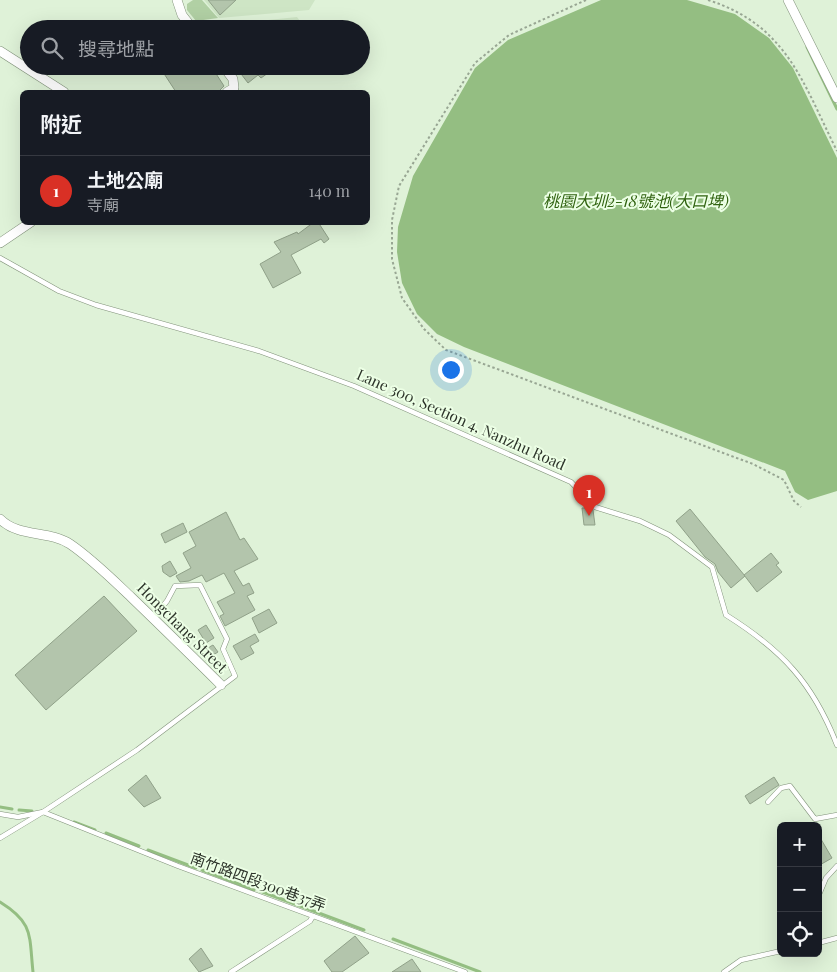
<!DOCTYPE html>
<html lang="zh-TW">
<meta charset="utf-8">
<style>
body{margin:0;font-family:"Playfair Display","Noto Sans TC",serif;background:#242831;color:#f1f3f6}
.controls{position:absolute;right:15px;bottom:15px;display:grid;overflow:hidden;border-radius:8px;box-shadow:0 5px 20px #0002}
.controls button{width:45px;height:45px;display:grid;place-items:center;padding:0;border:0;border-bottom:1px solid #363941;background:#171b24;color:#f1f3f6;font:25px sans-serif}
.you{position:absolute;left:450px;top:369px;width:18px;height:18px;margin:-12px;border:4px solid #fff;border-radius:50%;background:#1a73e8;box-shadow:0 0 0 8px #1a73e833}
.badge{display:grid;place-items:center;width:32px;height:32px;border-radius:50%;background:#d93025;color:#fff;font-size:16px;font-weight:700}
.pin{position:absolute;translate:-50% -41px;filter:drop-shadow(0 1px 2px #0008)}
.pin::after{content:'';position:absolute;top:26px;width:18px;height:15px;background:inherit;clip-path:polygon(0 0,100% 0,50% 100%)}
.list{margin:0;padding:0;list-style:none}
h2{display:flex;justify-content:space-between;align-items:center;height:65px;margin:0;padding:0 20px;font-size:21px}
h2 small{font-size:16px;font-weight:400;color:#9ea1a6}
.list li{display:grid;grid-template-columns:32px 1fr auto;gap:15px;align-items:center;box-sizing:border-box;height:70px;padding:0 20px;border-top:1px solid #363941}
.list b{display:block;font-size:19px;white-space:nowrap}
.list p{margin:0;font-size:16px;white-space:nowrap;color:#9ea1a6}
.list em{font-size:16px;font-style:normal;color:#9ea1a6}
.icon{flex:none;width:28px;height:28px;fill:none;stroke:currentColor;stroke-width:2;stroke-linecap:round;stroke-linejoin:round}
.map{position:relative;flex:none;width:837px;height:972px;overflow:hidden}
.search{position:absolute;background:#171b24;box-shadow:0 5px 20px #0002;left:20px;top:20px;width:350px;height:55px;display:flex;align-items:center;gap:12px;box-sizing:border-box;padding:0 18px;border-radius:28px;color:#9ea1a6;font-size:19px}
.panel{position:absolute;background:#171b24;box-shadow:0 5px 20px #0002;left:20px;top:90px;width:350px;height:135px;border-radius:8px}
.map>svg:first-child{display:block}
.built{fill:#cee5c5}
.green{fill:#b1d0a4}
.water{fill:#94be82}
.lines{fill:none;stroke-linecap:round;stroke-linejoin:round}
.stream{stroke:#94be82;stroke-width:3}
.building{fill:#b3c5ac;stroke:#90a189}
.lane-casing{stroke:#82937b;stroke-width:5.5}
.street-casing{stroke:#82937b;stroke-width:10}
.path{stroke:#98a693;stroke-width:2;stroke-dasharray:2.5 2.5;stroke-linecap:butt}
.lane{stroke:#fff;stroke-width:4.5}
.street{stroke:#fff;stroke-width:9}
.labels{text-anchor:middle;stroke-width:4;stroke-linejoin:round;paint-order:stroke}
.street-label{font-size:15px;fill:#2c3329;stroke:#ecffe5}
.water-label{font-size:16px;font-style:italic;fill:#306310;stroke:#ecffe5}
</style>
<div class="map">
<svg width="837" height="972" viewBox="0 0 837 972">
<rect width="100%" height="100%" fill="#dff2d8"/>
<!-- built -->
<g class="built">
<path d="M204 0H315L309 10 219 18Z"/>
<path d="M297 17 306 29H201L200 27Z"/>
</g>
<!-- green -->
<path class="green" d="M193 0H202L218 18 196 21 187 10V4Z"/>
<!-- water -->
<path class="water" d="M601 0H687L735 14 769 38 793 68 837 158V491L808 500 795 492 785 471 464 347 437 334 417 314 402 283 397 252 398 227 413 176 475 68 508 40Z"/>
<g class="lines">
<!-- stream -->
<g class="stream">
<path d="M807 47 837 109"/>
<path d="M0 807 12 809"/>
<path d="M19 810 32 811"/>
<path d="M74 822 95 830"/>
<path d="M106 833 139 846"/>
<path d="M148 850 196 868"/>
<path d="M202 870 254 890"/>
<path d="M260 891 364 930"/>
<path d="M0 902C34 923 29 935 33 972"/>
<path d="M393 939 480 972"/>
</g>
</g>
<!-- building -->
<g class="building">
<path d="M208 0H236L220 15Z"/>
<path d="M159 66H211L224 86 218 92H176Z"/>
<path d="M235 66H278L261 78 258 75 248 83Z"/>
<path d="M314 222H318L329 239 324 243 321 239 291 255 301 273 273 288 260 264 281 252 274 242 297 232 298 234Z"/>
<path d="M582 508H590L593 510 595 525H584Z"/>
<path d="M690 509 745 576 731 588 718 572 715 564 705 557 676 521Z"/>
<path d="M226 512 240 540 244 538 258 559 234 571 243 586 249 583 254 593 247 596 255 610 225 626 220 616 224 614 217 602 235 593 224 573 206 582 202 575 189 581 180 582 176 576 191 568 183 553 196 546 189 532Z"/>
<path d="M183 523 187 532 165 543 161 534Z"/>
<path d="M771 553 779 563 776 565 782 572 757 592 744 575Z"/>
<path d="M170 561 177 573 170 577 163 572 162 566Z"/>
<path d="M104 596 137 631 46 710 15 675Z"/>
<path d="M269 609 277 623 259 633 252 618Z"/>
<path d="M206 625 214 638 206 643 198 630Z"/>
<path d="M255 634 259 641 250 646 254 653 241 660 233 646Z"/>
<path d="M213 645 218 652 205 660 199 653Z"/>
<path d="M146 775 161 798 144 807 128 790Z"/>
<path d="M774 777 779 785 750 804 745 796Z"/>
<path d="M818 834 832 858 818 866Z"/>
<path d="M355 936 369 953 342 972H332L324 961Z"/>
<path d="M201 948 213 966 199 972 189 959Z"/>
<path d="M412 959 421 972H392Z"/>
</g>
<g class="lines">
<defs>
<g id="lane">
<path d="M0 258 59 291 96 305 259 351 354 386 571 482 595 507 640 521 669 535 712 567 726 615C782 650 813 683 837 745"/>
<path d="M768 802 781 788 790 786 815 819 837 815"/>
<path d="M0 814 18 817 43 812 178 866 465 972"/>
<path d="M0 838 43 812 137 750 235 676 223 649 227 639 200 585 175 586 167 601 153 618"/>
<path d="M818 897 826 878 837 866"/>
<path d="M818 943 837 938"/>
<path d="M231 972 310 921 313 916"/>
<path d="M724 972 741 960 781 951"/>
</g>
<g id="street">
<path d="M177 0 182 15 193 29"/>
<path d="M788 0 837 98"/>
<path d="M0 51 64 92"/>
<path d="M223 66 233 79 234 88 227 92"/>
<path d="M0 243 31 222"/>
<path d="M0 519C19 538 49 530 70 544 92 559 112 579 131 597 161 626 191 655 221 685"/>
</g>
</defs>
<!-- lane casing -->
<use href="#lane" class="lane-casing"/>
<!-- street casing -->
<use href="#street" class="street-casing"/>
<!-- path -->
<g class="path">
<path d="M586 0 509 35 475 63 399 186 392 220V259L402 298 424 329 446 350 753 464 784 480 794 501 801 507"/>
<path d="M708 0C787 25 803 83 837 151"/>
</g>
<!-- lane -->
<use href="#lane" class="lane"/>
<!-- street -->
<use href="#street" class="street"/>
</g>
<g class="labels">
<!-- street labels -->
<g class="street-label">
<text transform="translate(461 420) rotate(24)" y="5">Lane 300, Section 4, Nanzhu Road</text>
<text transform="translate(182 628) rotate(45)" y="5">Hongchang Street</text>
<text transform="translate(258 882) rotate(20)" y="5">南竹路四段300巷37弄</text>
</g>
<!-- water labels -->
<g class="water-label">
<text x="636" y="207">桃園大圳2-18號池(大口埤)</text>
</g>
</g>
</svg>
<div class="controls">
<button>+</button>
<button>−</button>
<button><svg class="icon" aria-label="locate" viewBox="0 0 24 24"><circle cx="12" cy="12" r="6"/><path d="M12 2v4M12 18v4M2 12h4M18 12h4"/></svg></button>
</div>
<div class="you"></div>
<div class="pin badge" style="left:589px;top:516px">1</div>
<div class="search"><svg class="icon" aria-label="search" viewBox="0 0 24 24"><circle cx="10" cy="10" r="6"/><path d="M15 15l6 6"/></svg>搜尋地點</div>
<section class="panel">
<h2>附近<small></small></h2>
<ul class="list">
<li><span class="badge">1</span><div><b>土地公廟</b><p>寺廟</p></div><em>140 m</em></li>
</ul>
</section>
</div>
